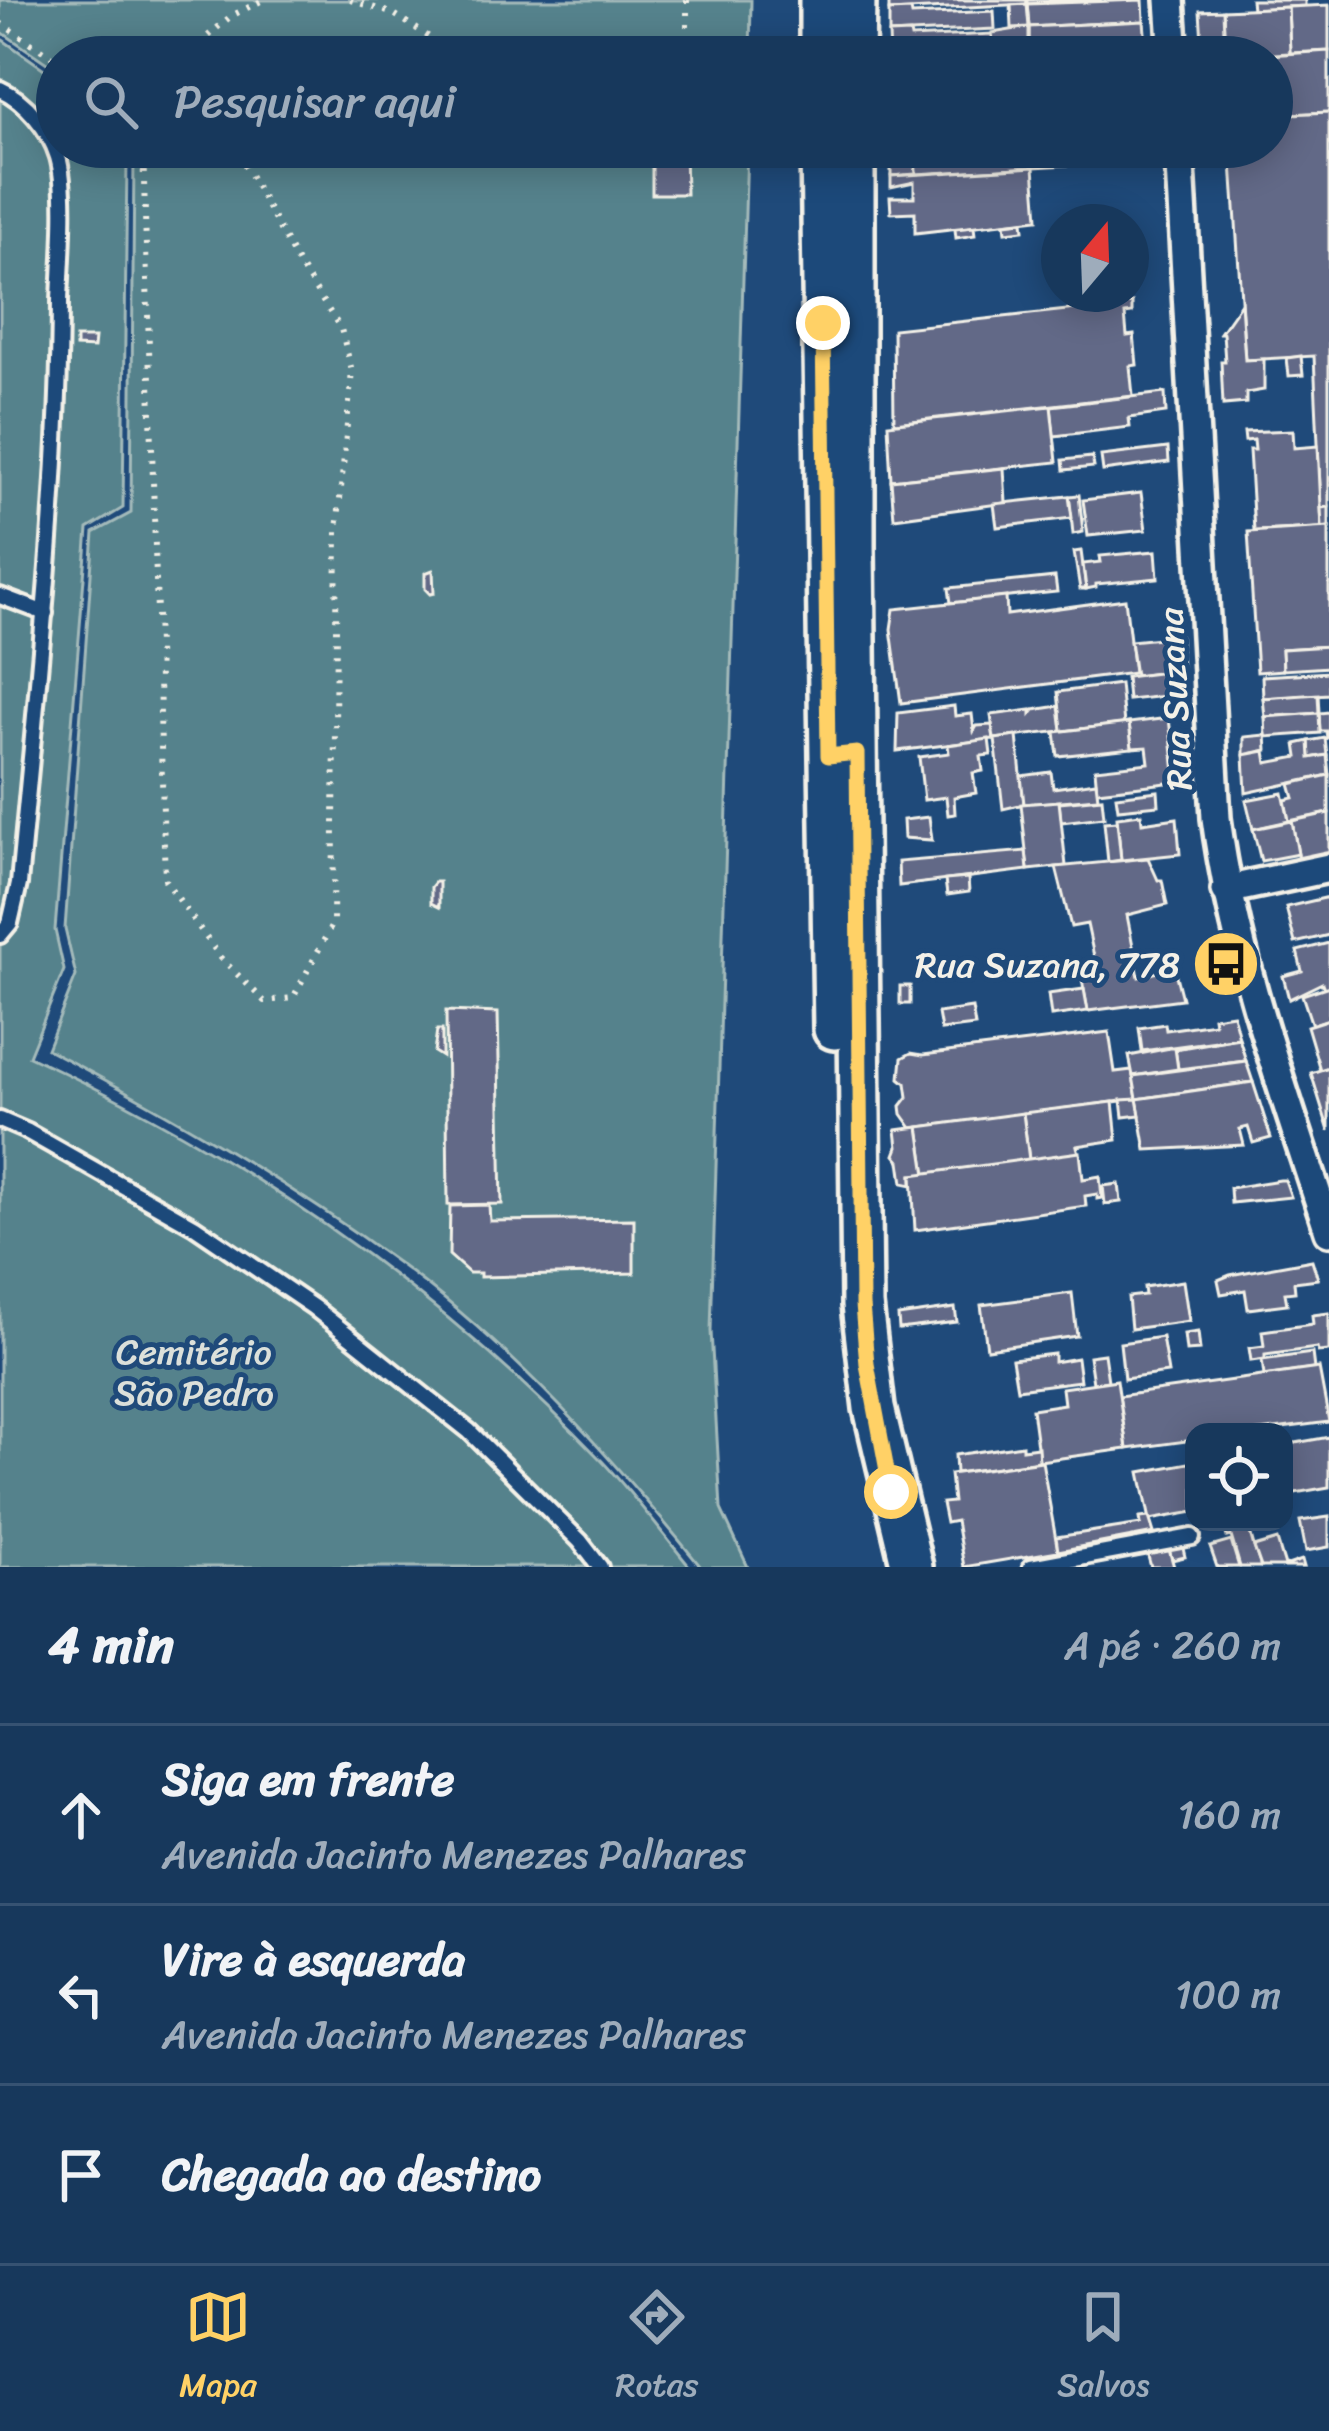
<!DOCTYPE html>
<html lang="pt">
<meta charset="utf-8">
<style>
body{margin:0;font-family:Sriracha,sans-serif;background:#203f62;color:#f1f3f6}
.controls{position:absolute;right:36px;bottom:36px;display:grid;overflow:hidden;border-radius:24px;box-shadow:0 6px 30px #0003}
.controls button{width:108px;height:108px;display:grid;place-items:center;padding:0;border:0;border-bottom:3px solid #365272;background:#17385c;color:#f1f3f6;font:60px sans-serif}
.compass{position:absolute;left:1041px;top:204px;width:108px;height:108px;border-radius:50%;background:#17385c;box-shadow:0 6px 30px #0003;rotate:19deg}
.stop{position:absolute;width:36px;height:36px;margin:-27px;border:9px solid #ffd166;border-radius:50%;background:#fff}
.stop.end{background:#ffd166;border-color:#fff;box-shadow:0 3px 12px #0008}
.list{margin:0;padding:0;list-style:none}
h2{display:flex;justify-content:space-between;align-items:center;height:156px;margin:0;padding:0 48px;font-size:51px}
h2 small{font-size:39px;font-weight:400;color:#9eacbb}
.list li{display:grid;grid-template-columns:78px 1fr auto;gap:36px;align-items:center;box-sizing:border-box;height:180px;padding:0 48px;border-top:3px solid #365272}
.list b{display:block;font-size:45px;white-space:nowrap}
.list p{margin:0;font-size:39px;white-space:nowrap;color:#9eacbb}
.list em{font-size:39px;font-style:normal;color:#9eacbb}
.icon{flex:none;width:66px;height:66px;fill:none;stroke:currentColor;stroke-width:2;stroke-linecap:round;stroke-linejoin:round}
.map{position:relative;flex:none;width:1329px;height:1567px;overflow:hidden}
.search{position:absolute;background:#17385c;box-shadow:0 6px 30px #0003;left:36px;right:36px;top:36px;height:132px;display:flex;align-items:center;gap:30px;box-sizing:border-box;padding:0 42px;border-radius:66px;color:#9eacbb;font-size:45px}
.sheet{height:696px;background:#17385c}
nav{display:flex;justify-content:space-around;align-items:center;box-sizing:border-box;height:168px;border-top:3px solid #365272;background:#17385c;font-size:33px;color:#9eacbb}
nav a{display:grid;justify-items:center;gap:6px}
nav .on{color:#ffd166}
.map>svg:first-child{display:block}
.green{fill:#54828c;stroke:#a4baba;stroke-width:3}
.building{fill:#626987;stroke:#f4f1e8;stroke-width:3}
.lines{fill:none;stroke-linecap:round;stroke-linejoin:round}
.lane-casing{stroke:#f4f1e8;stroke-width:22}
.street-casing{stroke:#f4f1e8;stroke-width:36}
.secondary-casing{stroke:#f4f1e8;stroke-width:48}
.path{stroke:#f4f1e8;stroke-width:6;stroke-dasharray:3 9;stroke-linecap:butt}
.lane{stroke:#1f4a7a;stroke-width:14}
.street{stroke:#1f4a7a;stroke-width:27}
.secondary{stroke:#1f4a7a;stroke-width:39}
.route{stroke:#ffd166;stroke-width:15}
.labels{text-anchor:middle;stroke-width:10;stroke-linejoin:round;paint-order:stroke}
.street-label{font-size:36px;fill:#f4f1e8;stroke:#1f4a7a}
.poi-label{font-size:36px;fill:#f4f1e8;stroke:#1f4a7a;text-anchor:end}
.park-label{font-size:36px;fill:#dce0da;stroke:#1f4a7a}
</style>
<div class="map">
<svg width="1329" height="1567" viewBox="0 0 1329 1567">
<rect width="100%" height="100%" fill="#1f4a7a"/>
<filter id="ink" filterUnits="userSpaceOnUse"><feTurbulence type="fractalNoise" baseFrequency=".00833" numOctaves="2"/><feDisplacementMap in="SourceGraphic" scale="24" xChannelSelector="R" yChannelSelector="G"/><feConvolveMatrix kernelMatrix="1 2 1 2 8 2 1 2 1" color-interpolation-filters="sRGB"/></filter>
<g filter="url(#ink)">
<!-- green -->
<g class="green">
<path d="M0 0H751L750 57H57V70L0 31Z"/>
<path d="M0 38 57 78V147H118L127 158 123 508 88 529 55 930 64 970 29 1056C243 1155 438 1290 602 1461 633 1494 661 1532 690 1567H0Z"/>
<path d="M126 147H747L711 1331 721 1509 748 1567H701C612 1457 513 1347 398 1263 287 1181 169 1113 47 1049L76 976 65 929 94 533 131 513 134 157Z"/>
</g>
<!-- building -->
<g class="building">
<path d="M889 0H1027V4L889 11Z"/>
<path d="M1027 0H1102L1027 4Z"/>
<path d="M1143 0 1144 21 1029 27 1027 4Z"/>
<path d="M1251 0H1305V6L1252 9Z"/>
<path d="M1027 4 1029 27 1012 28 1011 5Z"/>
<path d="M1329 5V51L1290 53 1288 7Z"/>
<path d="M1288 7 1290 53 1225 57 1223 10Z"/>
<path d="M911 10 912 15 994 11 995 29 889 34V11Z"/>
<path d="M1223 10 1225 57H1203L1200 11Z"/>
<path d="M1144 21 1146 45 1029 49V27Z"/>
<path d="M1029 27V49L993 51 992 33Z"/>
<path d="M910 33 911 38 992 34 993 51 890 57 889 34Z"/>
<path d="M1109 46V49H1127L1128 57H1049V52Z"/>
<path d="M1049 48V57H1030L1029 49Z"/>
<path d="M1329 51V112L1272 115V57H1238Z"/>
<path d="M976 52V57L1030 53V57H958V54Z"/>
<path d="M1329 112V507L1321 508 1314 356 1245 360 1231 147H1272V115Z"/>
<path d="M652 147H685L686 194H652Z"/>
<path d="M915 147H1152L1153 160 916 174Z"/>
<path d="M915 165 916 174 891 176V166Z"/>
<path d="M1034 167 1038 219 915 233V212L891 213 890 197H914V182L891 187V176Z"/>
<path d="M1023 221 1024 230 1006 232 1005 223Z"/>
<path d="M974 227 975 235 956 238 955 229Z"/>
<path d="M1132 303V313L1125 314 1127 336 1134 335 1137 365 1130 366 1133 396 894 423 893 329Z"/>
<path d="M1241 303 1245 360 1264 359V390L1246 393V403L1223 405 1221 361H1225L1223 333H1220Z"/>
<path d="M76 338H95L94 348 76 347Z"/>
<path d="M1301 356 1303 375 1289 376 1287 358Z"/>
<path d="M1165 393 1166 413 1129 418 1130 427 1054 436 1051 406Z"/>
<path d="M1051 406 1057 462 891 480 888 424Z"/>
<path d="M1293 430 1294 448 1318 446 1322 528 1254 531 1249 450H1255L1254 440 1245 441 1244 432Z"/>
<path d="M1168 448 1169 462 1103 471 1101 456Z"/>
<path d="M1092 457 1094 467 1064 470 1063 460Z"/>
<path d="M1004 468 1006 503 894 518 891 480Z"/>
<path d="M1141 493 1146 530 1088 536 1083 500Z"/>
<path d="M1079 495 1083 532 1073 534 1069 496Z"/>
<path d="M1069 496 1072 518 997 527 994 504Z"/>
<path d="M1329 507V527L1322 528 1321 508Z"/>
<path d="M1329 527V646L1282 649 1283 670 1257 672 1248 532Z"/>
<path d="M1081 551 1086 589H1080L1074 552Z"/>
<path d="M1156 551 1158 578 1096 584V587L1086 589 1083 564 1101 562 1100 556Z"/>
<path d="M433 570 434 593 430 594 425 589V573Z"/>
<path d="M1055 577 1057 592 951 603 949 588Z"/>
<path d="M1006 597 1007 615 1125 599 1134 673 901 703 891 629 894 609Z"/>
<path d="M1180 636 1182 670 1135 676 1130 641Z"/>
<path d="M1329 646V667L1283 670 1282 649Z"/>
<path d="M1182 670 1184 694 1128 700 1126 677Z"/>
<path d="M1329 672V694L1263 698 1262 676Z"/>
<path d="M1120 684 1124 724 1062 731 1058 692Z"/>
<path d="M1318 694 1319 713 1265 717 1263 698Z"/>
<path d="M954 706 955 716 972 714 974 731 977 726 992 725 994 739 897 751 898 713Z"/>
<path d="M1059 706 1062 731 994 739 991 715 1031 710V714L1034 710Z"/>
<path d="M1329 712V737L1327 738 1326 731H1320L1319 713Z"/>
<path d="M1319 713 1320 733 1266 737 1265 717Z"/>
<path d="M1169 718 1176 782 1097 791 1095 769 1149 763 1147 747 1132 748 1129 723Z"/>
<path d="M1129 723 1132 748 1058 756 1055 732Z"/>
<path d="M1266 735 1267 750 1244 755V737Z"/>
<path d="M1017 736 1024 804 1003 809 995 739Z"/>
<path d="M1325 738 1327 755 1310 758 1309 741Z"/>
<path d="M989 739 991 755 981 756 983 771 973 773 976 793 954 797 955 814 948 815 946 797 924 800 919 757 949 753 948 745Z"/>
<path d="M1309 741 1310 758 1327 755 1329 775 1246 793 1244 755 1265 751 1267 763 1298 757 1296 744Z"/>
<path d="M1051 772 1053 788 1096 782 1098 798 1024 804 1021 776Z"/>
<path d="M1329 775V813L1289 821 1285 800 1294 798 1290 784Z"/>
<path d="M1158 791 1159 805 1118 809 1116 796Z"/>
<path d="M1283 793 1289 821 1253 829 1246 800Z"/>
<path d="M1102 798 1104 817 1061 822 1059 802Z"/>
<path d="M1059 801 1066 866 1028 870 1021 804Z"/>
<path d="M1329 813V853L1299 860 1292 821Z"/>
<path d="M1141 814 1142 823 1177 818 1180 854 1121 860 1117 817Z"/>
<path d="M929 817 932 840 904 838 903 820Z"/>
<path d="M1117 821 1121 860 1108 862 1104 822Z"/>
<path d="M1292 821 1298 854 1261 861 1253 829Z"/>
<path d="M1026 851 1028 870 899 886 898 862Z"/>
<path d="M1148 858 1158 880H1162L1167 905 1127 915 1139 977 1174 968 1182 999 1088 1011 1080 969 1096 966 1087 924 1071 927 1056 867Z"/>
<path d="M968 878 969 892 947 895 945 880Z"/>
<path d="M435 882H439V907L431 903V887Z"/>
<path d="M1329 897V935L1295 943 1286 907Z"/>
<path d="M1329 943V987L1324 988 1322 983 1289 999 1283 976 1302 971 1297 951Z"/>
<rect x="900" y="986" width="10" height="18"/>
<path d="M1329 986V1019L1312 1025 1302 995Z"/>
<path d="M1084 989 1088 1011 1051 1016 1048 994Z"/>
<path d="M972 1008 975 1026 941 1030 938 1013Z"/>
<path d="M446 1011 498 1013 502 1204 448 1205Z"/>
<path d="M1233 1014 1239 1038 1142 1051 1139 1028 1165 1024 1166 1030 1214 1023 1213 1017Z"/>
<path d="M1329 1019V1067L1320 1070 1307 1026Z"/>
<path d="M437 1030H442V1057L434 1052Z"/>
<path d="M1109 1032 1115 1072 1132 1070 1137 1099 912 1128 902 1114 901 1106 908 1097 906 1083 900 1078 902 1058 911 1053 923 1055Z"/>
<path d="M1239 1038 1246 1061 1178 1069 1175 1049Z"/>
<path d="M1170 1048H1175L1178 1069 1133 1076 1129 1056Z"/>
<path d="M1246 1061 1253 1082 1137 1099 1133 1076Z"/>
<path d="M1329 1067V1131L1311 1073Z"/>
<path d="M1253 1082 1271 1138 1253 1143 1248 1127 1240 1129 1244 1145 1146 1150 1137 1099Z"/>
<path d="M1137 1099 1140 1115 1123 1117 1121 1100Z"/>
<path d="M1113 1102 1117 1140 1077 1146 1079 1153 1029 1160 1023 1113Z"/>
<path d="M1023 1113 1029 1160 926 1175 919 1127Z"/>
<path d="M919 1127 926 1175H912V1185L903 1183 900 1161 895 1155 898 1147 896 1130Z"/>
<path d="M1080 1152 1083 1179 1100 1176 1102 1198 1097 1199V1194L1085 1196 1086 1206 915 1230 912 1175Z"/>
<path d="M1280 1180H1285L1291 1197 1231 1203 1230 1188Z"/>
<path d="M1119 1184 1121 1202 1105 1204 1103 1186Z"/>
<path d="M489 1205 490 1221 634 1219V1273L480 1277V1273H469L449 1255 450 1206Z"/>
<path d="M1312 1260 1318 1279 1294 1282 1295 1292 1285 1293 1287 1304 1248 1309 1245 1290 1221 1294 1218 1280 1230 1275Z"/>
<path d="M1183 1281 1189 1321 1131 1329 1128 1297 1145 1295 1144 1287Z"/>
<path d="M1072 1293 1077 1336 987 1349 981 1305Z"/>
<path d="M955 1308 957 1322 899 1329 898 1316Z"/>
<path d="M1329 1313V1351L1318 1352 1317 1348 1265 1355V1359L1251 1361 1249 1348 1264 1346 1262 1331 1313 1324 1312 1315Z"/>
<path d="M1198 1332 1200 1350 1186 1351 1184 1334Z"/>
<path d="M1162 1337 1168 1373 1124 1379 1120 1343Z"/>
<path d="M1312 1353 1314 1369 1264 1376 1262 1360Z"/>
<path d="M1054 1354V1362L1077 1358 1080 1381 1017 1389 1012 1359Z"/>
<path d="M1104 1354 1108 1381 1093 1383 1089 1356Z"/>
<path d="M1319 1368 1329 1422 1251 1432H1194V1440L1127 1449 1119 1396Z"/>
<path d="M1117 1380 1127 1449 1039 1461 1032 1409 1064 1404 1062 1388Z"/>
<path d="M1329 1437V1487L1284 1495V1445Z"/>
<path d="M1022 1445V1449L1038 1447 1039 1461 956 1473 955 1455Z"/>
<path d="M1042 1461 1058 1551 964 1567 956 1521 946 1523 942 1503 953 1502 950 1474Z"/>
<path d="M1194 1462V1512L1150 1520 1140 1472Z"/>
<path d="M1149 1517 1154 1533 1058 1551 1056 1537 1141 1524 1140 1518Z"/>
<path d="M1329 1517V1547L1306 1551 1300 1521Z"/>
<path d="M1249 1529 1254 1547 1261 1567H1240L1231 1536 1227 1537 1226 1533Z"/>
<path d="M1277 1540 1285 1566 1302 1560 1304 1567H1261L1254 1547Z"/>
<path d="M1231 1541 1239 1567H1217L1210 1547Z"/>
<path d="M1182 1544 1185 1557 1172 1560 1168 1546Z"/>
<path d="M1168 1546 1174 1567H1151L1147 1553Z"/>
</g>
<g class="lines">
<defs>
<g id="lane">
<path d="M0 89C25 100 50 130 58 157 68 192 61 263 60 302 59 497 37 690 19 884L10 923 0 935"/>
<path d="M0 596 45 613"/>
<path d="M0 1120 28 1132 194 1226 313 1307 469 1431 580 1541 600 1567"/>
<path d="M1031 1567 1192 1537"/>
</g>
<g id="street">
<path d="M1170 0 1174 57"/>
<path d="M1179 147 1216 818C1235 960 1285 1095 1329 1231"/>
<path d="M1226 890 1329 868"/>
</g>
<g id="secondary">
<path d="M820 0V57"/>
<path d="M854 57 855 0"/>
<path d="M821 147 834 1029"/>
<path d="M854 147V546L862 1305 874 1408 912 1567"/>
</g>
</defs>
<!-- lane casing -->
<use href="#lane" class="lane-casing"/>
<!-- street casing -->
<use href="#street" class="street-casing"/>
<!-- secondary casing -->
<use href="#secondary" class="secondary-casing"/>
<!-- path -->
<g class="path">
<path d="M350 0 394 14 460 57"/>
<path d="M687 0V57"/>
<path d="M0 23 57 60"/>
<path d="M201 57 202 41 231 16 263 0"/>
<path d="M143 147 165 880 221 958 264 1001 293 998 333 923 337 531 352 371 341 329 298 263 235 147"/>
</g>
<!-- lane -->
<use href="#lane" class="lane"/>
<!-- street -->
<use href="#street" class="street"/>
<!-- secondary -->
<use href="#secondary" class="secondary"/>
</g>
</g>
<g class="lines" filter="url(#ink)">
<!-- route -->
<path class="route" d="M823 323 828 756 857 753 862 1305 867 1364 891 1492"/>
</g>
<!-- icons -->
<defs>
<symbol id="bus-disc" viewBox="-11 -11 22 22"><circle r="9.5" fill="#ffd166" stroke="#1f4a7a"/><path d="M-5-6H5V4H4V6H2V4H-2V6H-4V4H-5ZM-3.5-4V0h7V-4ZM-3.5 1.2v1.5H-2V1.2ZM2 1.2v1.5H3.5V1.2Z" fill="#111"/></symbol>
</defs>
<g fill-rule="evenodd">
<use href="#bus-disc" x="1188" y="926" width="76" height="76"/>
</g>
<g class="labels">
<!-- street labels -->
<g class="street-label">
<text transform="translate(1174 699) rotate(-93)" y="13">Rua Suzana</text>
</g>
<!-- poi labels -->
<g class="poi-label">
<text x="1180" y="977">Rua Suzana, 778</text>
</g>
<!-- park labels -->
<g class="park-label">
<text x="194" y="1364">Cemitério<tspan x="194" dy="41">São Pedro</tspan></text>
</g>
</g>
</svg>
<div class="controls">
<button><svg class="icon" aria-label="locate" viewBox="0 0 24 24"><circle cx="12" cy="12" r="6"/><path d="M12 2v4M12 18v4M2 12h4M18 12h4"/></svg></button>
</div>
<svg class="compass" viewBox="-18 -18 36 36"><path d="M0-13l5 13h-10z" fill="#e53935"/><path d="M0 13l5-13h-10z" fill="#9eacbb"/></svg>
<div class="stop" style="left:891px;top:1492px"></div>
<div class="stop end" style="left:823px;top:323px"></div>
<div class="search"><svg class="icon" aria-label="search" viewBox="0 0 24 24"><circle cx="10" cy="10" r="6"/><path d="M15 15l6 6"/></svg>Pesquisar aqui</div>
</div>
<section class="sheet">
<h2>4 min<small>A pé · 260 m</small></h2>
<ul class="list">
<li><svg class="icon" aria-label="ahead" viewBox="0 0 24 24"><path d="M12 20V5M6 11l6-6 6 6"/></svg><div><b>Siga em frente</b><p>Avenida Jacinto Menezes Palhares</p></div><em>160 m</em></li>
<li><svg class="icon" aria-label="left" viewBox="0 0 24 24"><path d="M17 20v-9H6M10 6l-5 5 5 5"/></svg><div><b>Vire à esquerda</b><p>Avenida Jacinto Menezes Palhares</p></div><em>100 m</em></li>
<li><svg class="icon" aria-label="arrive" viewBox="0 0 24 24"><path d="M6 21V4h12l-3 4 3 4H6"/></svg><div><b>Chegada ao destino</b></div></li>
</ul>
</section>
<nav>
<a class="on"><svg class="icon" aria-label="map" viewBox="0 0 24 24"><path d="M3 6l6-2 6 2 6-2v14l-6 2-6-2-6 2zM9 4v14M15 6v14"/></svg>Mapa</a>
<a><svg class="icon" aria-label="directions" viewBox="0 0 24 24"><path d="M12 3l9 9-9 9-9-9zM9 14v-3h6M13 9l2 2-2 2"/></svg>Rotas</a>
<a><svg class="icon" aria-label="saved" viewBox="0 0 24 24"><path d="M7 4h10v16l-5-4-5 4z"/></svg>Salvos</a>
</nav>
